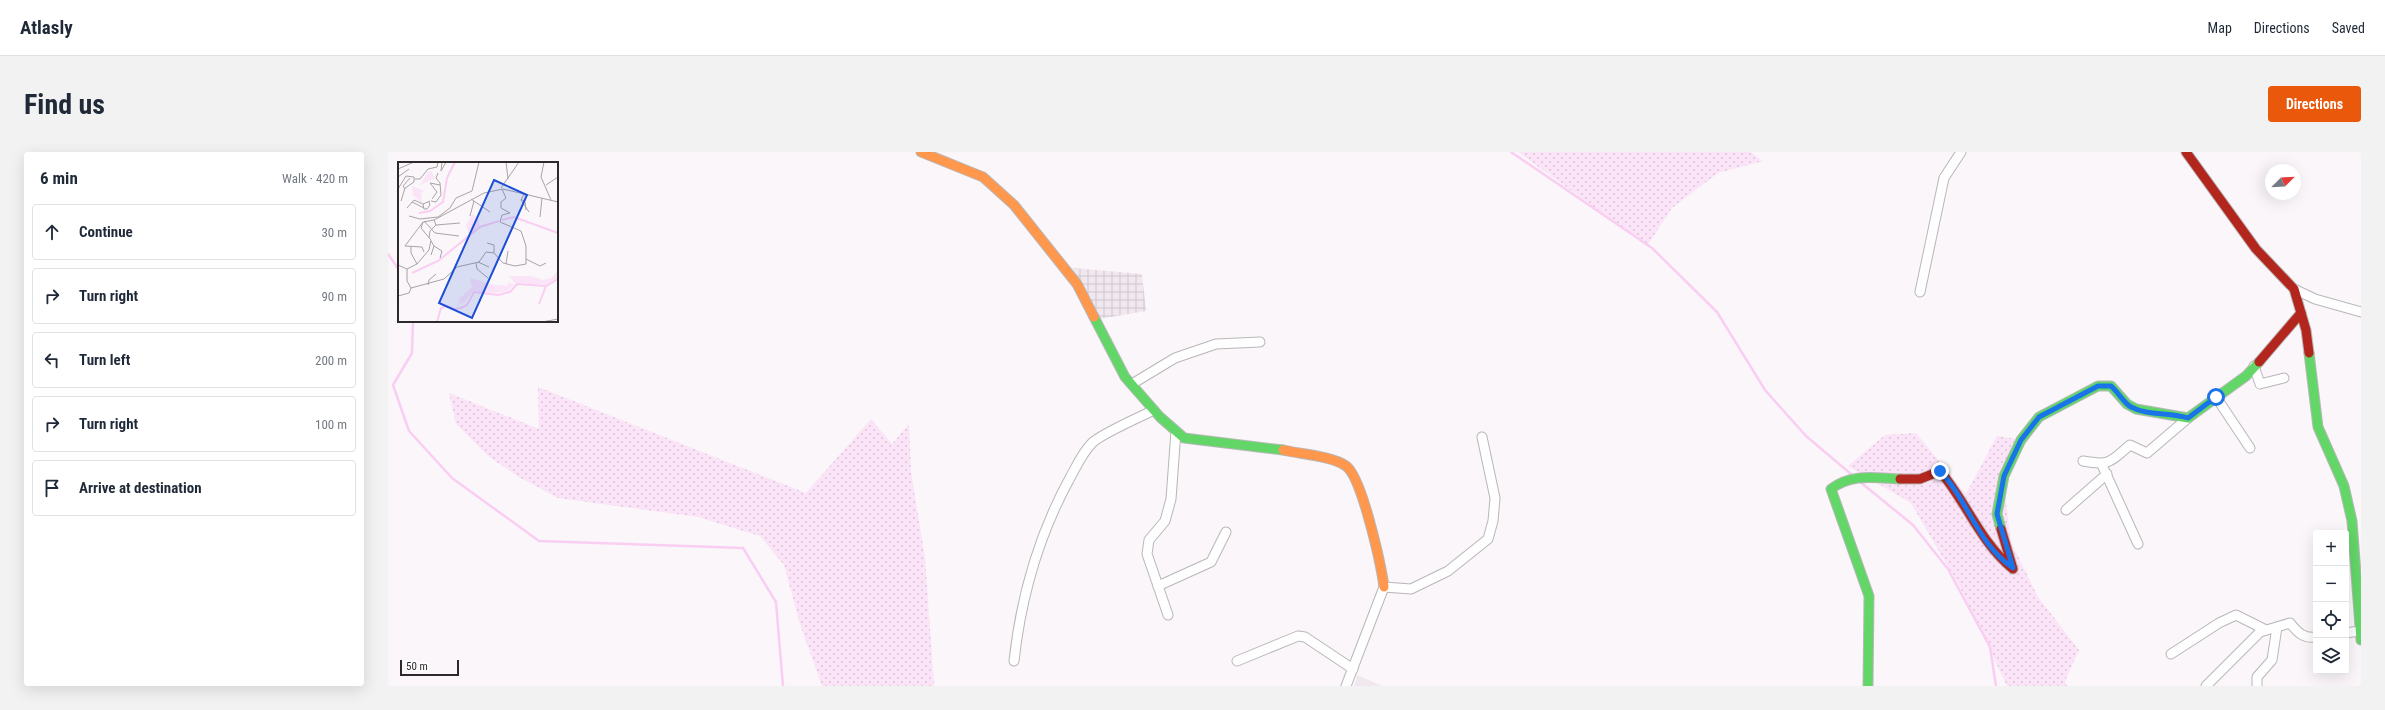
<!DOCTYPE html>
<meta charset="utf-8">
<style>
body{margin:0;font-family:"Roboto Condensed",sans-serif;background:#f2f2f3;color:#1f2937}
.controls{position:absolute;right:12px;bottom:12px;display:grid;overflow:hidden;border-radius:4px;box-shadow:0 4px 16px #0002}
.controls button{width:36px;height:36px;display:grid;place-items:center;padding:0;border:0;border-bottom:1px solid #e0e1e3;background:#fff;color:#1f2937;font:20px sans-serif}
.compass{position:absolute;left:1877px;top:12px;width:36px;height:36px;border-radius:50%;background:#fff;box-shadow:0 4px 16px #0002;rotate:66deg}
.scale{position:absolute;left:12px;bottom:10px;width:59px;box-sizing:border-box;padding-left:4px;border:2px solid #2b292a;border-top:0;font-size:11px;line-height:14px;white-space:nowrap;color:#2b292a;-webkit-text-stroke:3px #fff;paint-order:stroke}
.stop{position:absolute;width:12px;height:12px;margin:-9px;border:3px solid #1a73e8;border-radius:50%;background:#fff}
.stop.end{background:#1a73e8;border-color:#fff;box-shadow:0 1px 4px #0008}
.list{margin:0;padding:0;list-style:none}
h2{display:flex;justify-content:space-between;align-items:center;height:52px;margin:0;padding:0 16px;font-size:17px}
h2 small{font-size:13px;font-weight:400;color:#747a83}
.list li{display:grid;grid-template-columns:26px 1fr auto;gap:12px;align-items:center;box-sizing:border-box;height:56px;margin:0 8px 8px;padding:0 8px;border:1px solid #e0e1e3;border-radius:4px}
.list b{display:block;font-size:15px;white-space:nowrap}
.list em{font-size:13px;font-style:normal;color:#747a83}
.icon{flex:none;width:22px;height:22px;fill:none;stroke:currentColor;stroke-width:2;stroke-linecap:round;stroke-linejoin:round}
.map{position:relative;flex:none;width:1973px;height:534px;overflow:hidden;border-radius:4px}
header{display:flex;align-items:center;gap:24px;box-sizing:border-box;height:56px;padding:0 20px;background:#fff;border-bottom:1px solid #e0e1e3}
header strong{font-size:19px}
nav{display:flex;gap:22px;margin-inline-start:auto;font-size:14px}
.intro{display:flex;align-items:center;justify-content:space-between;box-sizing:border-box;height:96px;padding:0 24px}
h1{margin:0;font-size:28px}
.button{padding:10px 18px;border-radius:4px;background:#ea580c;color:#fff;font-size:14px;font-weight:700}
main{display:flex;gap:24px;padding:0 24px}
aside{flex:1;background:#fff;border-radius:4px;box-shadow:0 4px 16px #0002}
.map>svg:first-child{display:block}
.built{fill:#f1e8ef}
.industrial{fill:url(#industrial-grid)}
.grass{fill:url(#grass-dots)}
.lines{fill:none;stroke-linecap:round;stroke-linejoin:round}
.stream{stroke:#facef3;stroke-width:2.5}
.street-casing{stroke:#b9b7b9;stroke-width:11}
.fast-casing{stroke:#b9b7b9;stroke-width:11}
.slow-casing{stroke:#b9b7b9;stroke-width:11}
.jam-casing{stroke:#b9b7b9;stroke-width:11}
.street{stroke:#fefefe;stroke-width:9}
.fast{stroke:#63d668;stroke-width:9}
.slow{stroke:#ff974d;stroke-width:9}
.jam{stroke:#b3261e;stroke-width:9}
.route{stroke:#1a73e8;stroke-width:5}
.inset-river{fill:none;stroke:#facef3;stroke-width:2}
.inset-road{fill:none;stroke:#a7a4a6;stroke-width:1}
.view{fill:#1d4ed8;fill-opacity:0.15;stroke:#1d4ed8;stroke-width:2}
.inset-edge{fill:none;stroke:#2b292a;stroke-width:2}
</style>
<header>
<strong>Atlasly</strong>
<nav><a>Map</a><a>Directions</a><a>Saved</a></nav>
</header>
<div class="intro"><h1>Find us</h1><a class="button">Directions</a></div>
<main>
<aside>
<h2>6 min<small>Walk · 420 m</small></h2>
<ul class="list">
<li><svg class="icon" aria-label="ahead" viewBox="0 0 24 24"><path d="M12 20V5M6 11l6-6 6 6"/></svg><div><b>Continue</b></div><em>30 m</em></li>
<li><svg class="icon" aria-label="right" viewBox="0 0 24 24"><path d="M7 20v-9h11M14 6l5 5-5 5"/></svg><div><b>Turn right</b></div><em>90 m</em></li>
<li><svg class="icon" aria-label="left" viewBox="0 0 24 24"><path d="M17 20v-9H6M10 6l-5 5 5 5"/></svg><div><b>Turn left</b></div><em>200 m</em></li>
<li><svg class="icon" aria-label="right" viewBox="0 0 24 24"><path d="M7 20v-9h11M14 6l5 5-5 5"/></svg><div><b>Turn right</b></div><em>100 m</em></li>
<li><svg class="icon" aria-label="arrive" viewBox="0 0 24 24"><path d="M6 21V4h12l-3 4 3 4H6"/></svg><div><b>Arrive at destination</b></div></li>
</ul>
</aside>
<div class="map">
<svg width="1973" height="534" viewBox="0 0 1973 534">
<defs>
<pattern id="industrial-grid" width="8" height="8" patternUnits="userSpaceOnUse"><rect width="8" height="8" fill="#f1e8ef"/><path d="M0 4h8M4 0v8" fill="none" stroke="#cfc7cd"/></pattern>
<pattern id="grass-dots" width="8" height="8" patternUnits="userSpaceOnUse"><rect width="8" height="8" fill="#fbe4f7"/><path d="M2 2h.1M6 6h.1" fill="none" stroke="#d7c4d4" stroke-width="1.8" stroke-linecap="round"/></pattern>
</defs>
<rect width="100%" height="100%" fill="#faf6f9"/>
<!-- built -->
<path class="built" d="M969 523 994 534H966Z"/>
<!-- industrial -->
<path class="industrial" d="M685 116 754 122 758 159 711 167 696 141Z"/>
<!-- grass -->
<g class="grass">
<path d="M1130 0H1362L1375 9 1330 21 1284 56 1259 94Z"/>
<path d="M150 235 418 341 483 267 504 292 521 272 523 320 537 406 546 534H434L412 472 396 413 372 384 310 365 170 346 131 325 100 304 68 272 61 241 151 277Z"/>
<path d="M1528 281 1578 342 1609 284 1630 287 1616 335 1623 390 1650 445 1691 498 1677 529 1679 534H1619L1573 437 1523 351 1460 314 1497 283Z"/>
</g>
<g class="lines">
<!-- stream -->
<g class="stream">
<path d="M1123 0 1264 96 1329 160 1377 238 1418 284 1463 322"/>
<path d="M0 102 11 118"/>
<path d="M25 169 24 201 5 233 21 279 64 326 151 389 355 396 388 450 395 534"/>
<path d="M1471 329 1525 373 1560 417 1602 495 1608 534"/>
</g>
<defs>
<g id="street">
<path d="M1906 137 1927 147 1973 160"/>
<path d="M1532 140 1556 26 1573 0"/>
<path d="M1866 214 1872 232 1896 226"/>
<path d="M744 232 787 206 828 192 872 190"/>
<path d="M1828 245 1862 296"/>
<path d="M1695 309C1722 314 1722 310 1742 293L1759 301 1800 266"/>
<path d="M1714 313 1750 392"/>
<path d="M1678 358 1719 322"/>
<path d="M770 434 823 410 838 380"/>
<path d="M780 463 759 402 761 388 777 369 783 347 788 279"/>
<path d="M1958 481 1971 479"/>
<path d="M1783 502 1831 471 1848 463 1878 478"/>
<path d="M626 509C633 445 652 380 683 324 689 313 695 300 704 291 713 282 752 265 766 258"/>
<path d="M849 509 910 484 917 485 965 517"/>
<path d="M958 534 996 435 1023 437 1060 419 1100 387 1105 369 1107 346 1094 285"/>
<path d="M1818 534 1872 480 1902 471C1909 480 1916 487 1928 485"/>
<path d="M1869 534V525L1884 508 1889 475"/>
</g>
<g id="fast">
<path d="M706 165 737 225 772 265 796 286 895 298"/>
<path d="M1921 201 1930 275 1956 334 1964 369 1973 488"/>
<path d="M1613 377 1609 362 1616 324 1633 288 1651 265 1710 234H1723L1739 252 1748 257 1800 266 1858 224 1871 210"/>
<path d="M1480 534 1481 444 1443 337C1464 321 1487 326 1512 327"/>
</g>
<g id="slow">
<path d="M533 0 595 25 626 53 689 132 706 165"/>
<path d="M895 298C912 302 944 304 958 314 974 325 993 413 996 435"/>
</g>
<g id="jam">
<path d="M1798 0 1868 97 1906 137 1918 178 1921 201"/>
<path d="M1871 210 1913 161"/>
<path d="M1512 327H1532L1552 319C1579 351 1592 390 1625 417L1613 377"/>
</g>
</defs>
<!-- street casing -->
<use href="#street" class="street-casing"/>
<!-- fast casing -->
<use href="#fast" class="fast-casing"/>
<!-- slow casing -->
<use href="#slow" class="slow-casing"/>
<!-- jam casing -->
<use href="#jam" class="jam-casing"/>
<!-- street -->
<use href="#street" class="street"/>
<!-- fast -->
<use href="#fast" class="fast"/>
<!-- slow -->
<use href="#slow" class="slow"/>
<!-- jam -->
<use href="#jam" class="jam"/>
</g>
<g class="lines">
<!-- route -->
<path class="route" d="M1552 319C1580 348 1590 393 1625 416L1609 362 1616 324 1633 288 1651 265 1710 234H1723C1730 240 1736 251 1743 255 1760 264 1782 260 1800 266L1828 245"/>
</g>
<!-- overview -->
<g transform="translate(10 10)">
<rect width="160" height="160" fill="#faf6f9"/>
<path d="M33 9 37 16 22 23 30 10ZM14 24 26 29 23 30 24 41 15 33ZM75 52 80 56 82 65 71 72 68 63ZM160 109V116L149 123 117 121 111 114H133L145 118 153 116ZM72 116 96 123 109 124 110 121 116 122 110 129 96 131 75 129 67 140 58 144 62 140 60 138 74 125Z" fill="#fbe4f7"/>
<path class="inset-river" d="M21 51 32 49 45 40 49 16 57 0M104 58 116 55 160 71M14 111 40 99 82 65 101 59M141 142 148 124M39 160 43 146 49 144 56 147 63 146 69 143 76 130 100 133 112 130 119 122 148 124 160 117"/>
<path class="inset-road" d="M44 0 43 9 48 0M108 0 110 17M146 0 143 15 153 38M0 7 16 0M0 15 11 7M17 17H22L30 7 39 5 40 0M148 23 160 15M103 26 121 0M0 27 8 14 16 15V20L7 26 3 39M7 27 5 24 12 16M104 27 108 36 103 40V46L112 51 104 53 102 60 123 69 128 84V97M126 32 123 38 131 50M34 37 39 30 32 21 42 23M73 37 92 50M123 37 127 40 128 48M33 39 38 40 43 33 42 21 38 16 40 11M14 40 26 46M25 42 26 47H29L32 43 31 40M9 46 16 38 25 42 32 39M11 54 22 57 40 55 52 46 58 36 74 29 81 0M72 54 76 39M142 55 144 36M36 58 38 63 62 61M26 59 37 71 61 74M25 60 7 84 24 85 26 90M31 76 32 69 38 63M33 79 36 84 33 93M89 81 96 83V91M36 84 44 89 42 96M13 85V91L19 102M80 100 91 105M78 101 79 107 90 116M108 102 110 89M0 103 9 107 19 102 31 88 33 78 23 66 25 60 36 58 86 31 105 27 160 40M9 107V119L13 126M30 123 31 118 38 112M13 126 46 117 59 105 81 100 88 90 96 91 105 101 117 104 128 102V97L142 104 148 101M0 134 11 131 13 126M144 160 160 157"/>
<path class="view" d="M96 18 129 33 74 156 41 141Z"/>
<rect width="160" height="160" class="inset-edge"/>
</g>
</svg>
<div class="controls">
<button>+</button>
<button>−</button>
<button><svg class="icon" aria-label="locate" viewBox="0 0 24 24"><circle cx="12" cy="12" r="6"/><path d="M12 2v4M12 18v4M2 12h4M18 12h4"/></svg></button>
<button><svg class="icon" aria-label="layers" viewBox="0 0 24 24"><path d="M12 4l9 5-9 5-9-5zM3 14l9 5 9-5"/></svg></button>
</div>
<svg class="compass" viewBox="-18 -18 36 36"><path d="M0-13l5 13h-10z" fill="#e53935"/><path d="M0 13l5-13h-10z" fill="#747a83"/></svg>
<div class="scale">50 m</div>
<div class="stop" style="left:1828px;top:245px"></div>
<div class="stop end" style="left:1552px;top:319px"></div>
</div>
</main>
